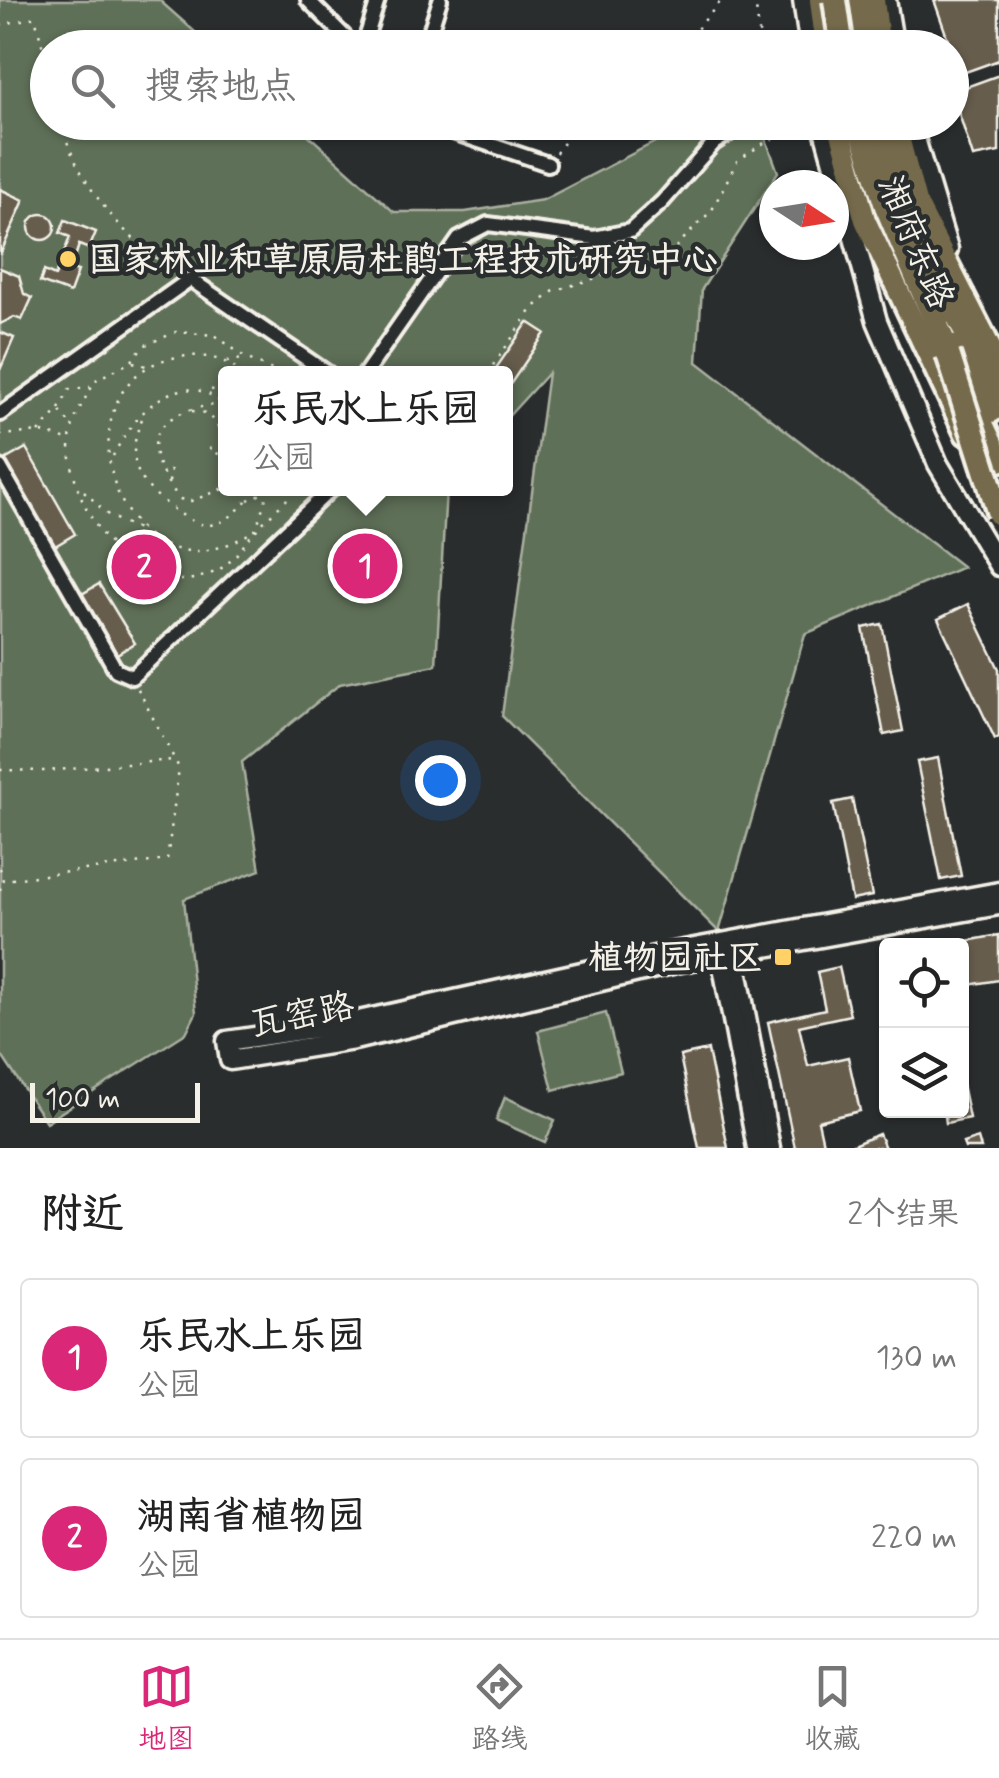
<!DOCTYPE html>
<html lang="zh">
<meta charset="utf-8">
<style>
body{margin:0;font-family:Mynerve,"LXGW WenKai TC",sans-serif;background:#f6f6f6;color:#222}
.controls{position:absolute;right:30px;bottom:30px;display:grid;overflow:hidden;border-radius:10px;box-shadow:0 2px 8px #0004}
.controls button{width:90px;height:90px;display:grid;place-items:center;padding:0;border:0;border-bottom:2px solid #e0e0e0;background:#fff;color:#222;font:50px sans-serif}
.compass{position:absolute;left:759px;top:170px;width:90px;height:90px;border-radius:50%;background:#fff;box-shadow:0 2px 8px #0004;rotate:102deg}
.scale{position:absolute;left:30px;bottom:25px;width:170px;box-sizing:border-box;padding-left:10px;border:5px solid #f4f1e8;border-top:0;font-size:28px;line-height:35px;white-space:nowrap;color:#f4f1e8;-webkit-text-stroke:8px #2a2d2e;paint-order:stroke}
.you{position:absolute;left:440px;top:780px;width:35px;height:35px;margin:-25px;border:8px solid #fff;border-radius:50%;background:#1a73e8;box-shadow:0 0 0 15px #1a73e833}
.badge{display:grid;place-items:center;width:65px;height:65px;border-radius:50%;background:#db2777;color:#fff;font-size:32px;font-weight:700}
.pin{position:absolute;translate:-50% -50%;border:5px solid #fff;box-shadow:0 2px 10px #0006}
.popup{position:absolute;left:218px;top:366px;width:295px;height:130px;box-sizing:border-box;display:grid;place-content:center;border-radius:10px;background:#fff;filter:drop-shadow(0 2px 8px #0005);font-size:32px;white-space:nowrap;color:#767676}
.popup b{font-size:38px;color:#222}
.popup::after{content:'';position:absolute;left:50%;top:100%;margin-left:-20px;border:20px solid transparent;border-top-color:#fff}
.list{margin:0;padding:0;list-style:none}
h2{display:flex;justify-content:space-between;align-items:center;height:130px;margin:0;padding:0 40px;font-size:42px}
h2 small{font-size:32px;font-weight:400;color:#767676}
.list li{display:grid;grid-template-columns:65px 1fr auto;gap:30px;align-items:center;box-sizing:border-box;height:160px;margin:0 20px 20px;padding:0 20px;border:2px solid #e0e0e0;border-radius:10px}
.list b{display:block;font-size:38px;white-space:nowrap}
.list p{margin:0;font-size:32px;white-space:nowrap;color:#767676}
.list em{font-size:32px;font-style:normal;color:#767676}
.icon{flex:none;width:55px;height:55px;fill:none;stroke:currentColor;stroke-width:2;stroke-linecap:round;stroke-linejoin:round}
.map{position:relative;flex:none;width:999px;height:1148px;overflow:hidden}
.search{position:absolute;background:#fff;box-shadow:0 2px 8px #0004;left:30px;right:30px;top:30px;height:110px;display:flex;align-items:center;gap:25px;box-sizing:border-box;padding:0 35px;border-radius:55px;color:#767676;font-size:38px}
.sheet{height:490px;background:#fff}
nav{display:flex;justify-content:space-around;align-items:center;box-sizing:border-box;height:140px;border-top:2px solid #e0e0e0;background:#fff;font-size:28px;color:#767676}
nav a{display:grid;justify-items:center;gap:5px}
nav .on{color:#db2777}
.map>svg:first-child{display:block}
.green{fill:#5f6f58;stroke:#aab0a0;stroke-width:2.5}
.building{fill:#665d4e;stroke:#f4f1e8;stroke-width:2.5}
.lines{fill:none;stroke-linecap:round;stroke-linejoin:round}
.street-casing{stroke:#f4f1e8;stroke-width:20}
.secondary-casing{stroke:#f4f1e8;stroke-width:25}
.primary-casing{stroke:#f4f1e8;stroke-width:28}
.highway-casing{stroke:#f4f1e8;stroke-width:30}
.path{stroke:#f4f1e8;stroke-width:2.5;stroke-dasharray:2.5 8;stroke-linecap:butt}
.street{stroke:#2a2d2e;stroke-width:12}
.secondary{stroke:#2a2d2e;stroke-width:18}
.primary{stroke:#746b4b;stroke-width:20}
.highway{stroke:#746b4b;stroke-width:22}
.highway-bridge-casing{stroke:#f4f1e8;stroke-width:30;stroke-linecap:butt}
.highway-bridge{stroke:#746b4b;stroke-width:22}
.poi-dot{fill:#ffd166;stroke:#2a2d2e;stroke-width:4}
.labels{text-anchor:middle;stroke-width:9;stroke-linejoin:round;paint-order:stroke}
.street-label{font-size:35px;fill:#f4f1e8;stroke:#2a2d2e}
.poi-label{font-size:35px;font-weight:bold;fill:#f4f1e8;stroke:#2a2d2e;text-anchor:start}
</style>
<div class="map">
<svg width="999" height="1148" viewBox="0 0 999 1148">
<rect width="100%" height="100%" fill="#2a2d2e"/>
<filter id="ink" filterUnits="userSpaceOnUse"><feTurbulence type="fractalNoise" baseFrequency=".01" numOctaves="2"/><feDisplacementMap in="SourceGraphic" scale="20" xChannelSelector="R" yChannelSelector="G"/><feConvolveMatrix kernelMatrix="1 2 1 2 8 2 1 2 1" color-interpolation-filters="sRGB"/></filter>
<g filter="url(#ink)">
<!-- green -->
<g class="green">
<path d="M0 0H159L212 47 48 48V122L295 123 394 212H465L543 200 692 123H760L778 172 702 289 697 362 963 567 805 634 719 932 502 716 548 373 505 420V374H225V488L446 489 436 665 340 684 242 762 260 870 184 899 196 1013 186 1033 46 1122 0 1053Z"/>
<path d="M606 1013 621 1072 553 1090 538 1031Z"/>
<path d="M505 1097 555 1120 545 1142 496 1120Z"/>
</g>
<!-- building -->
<g class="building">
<path d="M934 0H999V60L960 74Z"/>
<path d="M999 75V152L973 157 952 92Z"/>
<path d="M0 189 24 200 0 255Z"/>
<circle cx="42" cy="227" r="13"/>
<path d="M65 220 96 232 89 249 79 245 71 269 78 271 70 293 40 282 44 271 55 276 70 237 60 233Z"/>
<path d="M0 268 19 276 24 294 32 298 22 320 14 317 0 324Z"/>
<path d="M528 322 545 333 505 392V374H492Z"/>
<path d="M0 332 14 338 0 370Z"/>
<path d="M26 448 75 534 55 546 5 460Z"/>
<path d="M99 584 135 643 117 654 82 594Z"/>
<path d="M968 604 999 669V737L995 739 938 619Z"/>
<path d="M882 624 903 731 884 735 863 628Z"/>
<path d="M938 758 961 876 941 880 917 762Z"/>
<path d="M852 799 872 896 852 900 833 803Z"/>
<path d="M999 935V980L962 986V946H939Z"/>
<path d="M839 967 850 1015 799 1026 808 1066 848 1057 860 1111 818 1121 824 1148H795L768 1022 825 1009 817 972Z"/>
<path d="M708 1050 728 1148H699L680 1056Z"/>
<path d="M962 1084 969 1118 946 1123 944 1110H962Z"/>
<path d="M879 1134 885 1148H854L853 1145Z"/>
<path d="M978 1138 981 1148H965L963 1143Z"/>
</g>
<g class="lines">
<defs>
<g id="street">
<path d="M308 0 356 48"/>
<path d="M363 48 378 0"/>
<path d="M425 48 440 0"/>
<path d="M423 122 548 164"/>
<path d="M365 374 459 239 488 224 594 238 630 231 662 202 714 143 747 122"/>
<path d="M0 414 190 279 329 374"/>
<path d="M0 467 116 670 132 677 332 488"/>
</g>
<g id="secondary">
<path d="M803 0 810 48"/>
<path d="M886 0 894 48"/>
<path d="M822 122 877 321 938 464 999 566"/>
<path d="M910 122 948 249"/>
<path d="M999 892 673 952 354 1022 227 1041 230 1060 354 1040 676 963 999 905"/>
<path d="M732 942 770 1148"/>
<path d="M719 945 757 1148"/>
</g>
<g id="primary">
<path d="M820 0 826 48"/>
<path d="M874 0 880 48"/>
<path d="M838 122 865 220 966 434"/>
<path d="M895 122 916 202 999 365"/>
</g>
<g id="highway">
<path d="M858 0 866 48"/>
<path d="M859 122 886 206 956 370"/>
<path d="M883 122 895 177 945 312"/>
<path d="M945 294 999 392"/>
<path d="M958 346 991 411"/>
<path d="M970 399 999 460"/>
</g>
</defs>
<!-- street casing -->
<use href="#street" class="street-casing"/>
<!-- secondary casing -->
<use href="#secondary" class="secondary-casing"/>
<!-- primary casing -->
<use href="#primary" class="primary-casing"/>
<!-- highway casing -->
<use href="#highway" class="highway-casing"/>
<!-- path -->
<g class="path">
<path d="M755 0 761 48"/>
<path d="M0 25 35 17 48 68"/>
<path d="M661 48 691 36 722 0"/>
<path d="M61 122C76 182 125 241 177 272"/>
<path d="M556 153 580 122"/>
<path d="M227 361 244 359"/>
<path d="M133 362 149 367"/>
<path d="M244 374C222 356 199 353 172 358 50 384 118 624 256 529L269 488"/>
<path d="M281 374 246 358 215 335 176 332 143 346 131 362 97 379C86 396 70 422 70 442 69 510 134 605 210 574 235 564 242 544 259 527 271 513 285 503 297 488"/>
<path d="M487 374 533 308 554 291 628 268 644 270 658 265 712 210 737 161 767 141 808 126"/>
<path d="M211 390 225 387"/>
<path d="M223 404C152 410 135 444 180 499L191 501 220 490 225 478"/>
<path d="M59 409 70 389 90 387"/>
<path d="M192 411 207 413 225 436"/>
<path d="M142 419C127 454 133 477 162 500 194 525 213 540 246 501L248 488"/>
<path d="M39 432 59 410 73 428"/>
<path d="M0 435 42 432 67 440"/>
<path d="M209 449 214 448 225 465"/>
<path d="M113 456C135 412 180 363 225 406"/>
<path d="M169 482 171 468"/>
<path d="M221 490 234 488"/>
<path d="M84 491 109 516 142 531"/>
<path d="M248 500 263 493"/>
<path d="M0 770 46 771 173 760"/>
<path d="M0 868 3 880 167 860 179 768 137 687"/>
<path d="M0 890 2 882"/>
</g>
<!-- street -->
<use href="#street" class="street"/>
<!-- secondary -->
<use href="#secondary" class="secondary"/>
<!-- primary -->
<use href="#primary" class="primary"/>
<!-- highway -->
<use href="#highway" class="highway"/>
<defs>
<g id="highway-bridge">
<path d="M835 0 842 48"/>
<path d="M948 354 999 514"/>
</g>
</defs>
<!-- highway-bridge casing -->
<use href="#highway-bridge" class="highway-bridge-casing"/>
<!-- highway-bridge -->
<use href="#highway-bridge" class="highway-bridge"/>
</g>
</g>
<!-- markers -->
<g class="poi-dot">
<circle cx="68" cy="259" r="10"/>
<rect x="773" y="947" width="20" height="20" rx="5"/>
</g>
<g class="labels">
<!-- street labels -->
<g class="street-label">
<text transform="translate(917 242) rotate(67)" y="12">湘府东路</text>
<text transform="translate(302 1014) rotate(-11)" y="12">瓦窑路</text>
</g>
<!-- poi labels -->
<g class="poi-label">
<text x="88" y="271">国家林业和草原局杜鹃工程技术研究中心</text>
<text x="763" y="969" text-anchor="end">植物园社区</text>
</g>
</g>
</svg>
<div class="controls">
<button><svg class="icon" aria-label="locate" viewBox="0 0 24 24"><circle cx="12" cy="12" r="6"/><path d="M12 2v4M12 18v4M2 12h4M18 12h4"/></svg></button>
<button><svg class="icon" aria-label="layers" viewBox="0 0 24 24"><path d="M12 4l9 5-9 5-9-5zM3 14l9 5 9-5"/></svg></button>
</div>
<svg class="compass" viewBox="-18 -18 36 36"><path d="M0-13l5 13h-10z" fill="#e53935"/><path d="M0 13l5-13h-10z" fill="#767676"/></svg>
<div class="scale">100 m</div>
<div class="you"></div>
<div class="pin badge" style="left:365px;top:566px">1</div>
<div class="popup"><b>乐民水上乐园</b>公园</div>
<div class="pin badge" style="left:144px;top:567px">2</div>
<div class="search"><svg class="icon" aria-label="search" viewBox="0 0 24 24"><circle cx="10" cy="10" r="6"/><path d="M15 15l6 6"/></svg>搜索地点</div>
</div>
<section class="sheet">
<h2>附近<small>2个结果</small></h2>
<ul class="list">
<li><span class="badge">1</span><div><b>乐民水上乐园</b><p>公园</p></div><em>130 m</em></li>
<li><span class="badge">2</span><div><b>湖南省植物园</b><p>公园</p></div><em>220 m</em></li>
</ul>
</section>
<nav>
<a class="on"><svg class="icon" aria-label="map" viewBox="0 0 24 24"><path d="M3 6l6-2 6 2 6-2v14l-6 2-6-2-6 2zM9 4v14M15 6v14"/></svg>地图</a>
<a><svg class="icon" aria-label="directions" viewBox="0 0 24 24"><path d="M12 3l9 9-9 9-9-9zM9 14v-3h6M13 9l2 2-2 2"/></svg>路线</a>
<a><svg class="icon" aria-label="saved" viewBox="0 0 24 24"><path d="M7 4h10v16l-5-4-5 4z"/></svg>收藏</a>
</nav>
